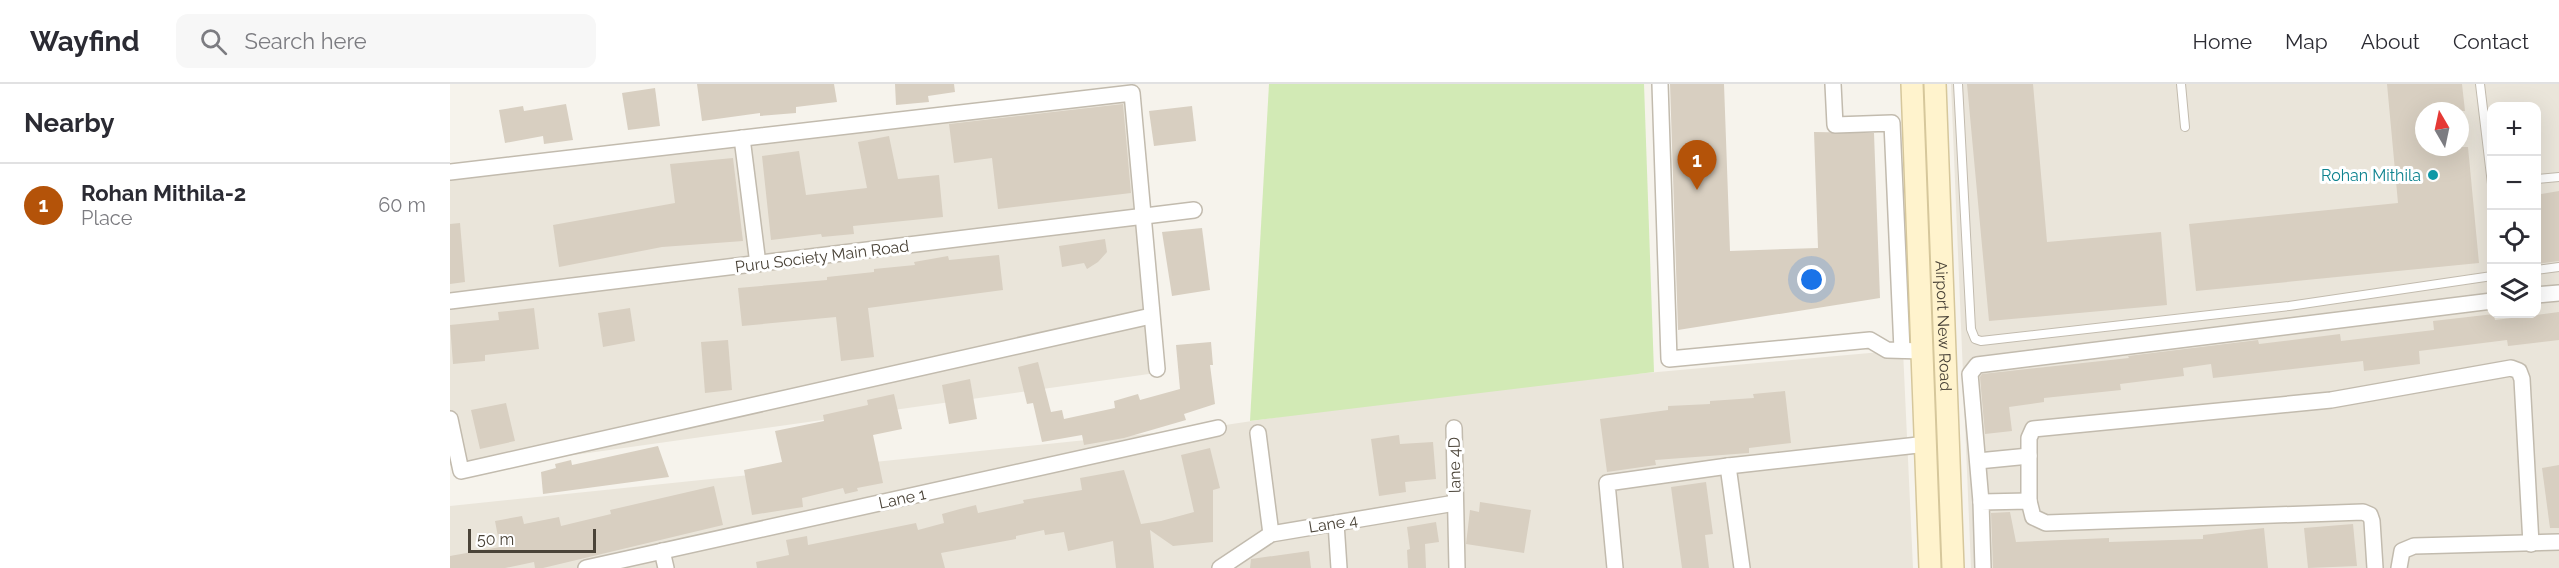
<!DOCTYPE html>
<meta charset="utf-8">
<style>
body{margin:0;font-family:Raleway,sans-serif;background:#f7f7f7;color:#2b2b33}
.controls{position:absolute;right:18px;top:18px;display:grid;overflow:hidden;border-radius:12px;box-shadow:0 6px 24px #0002}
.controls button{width:54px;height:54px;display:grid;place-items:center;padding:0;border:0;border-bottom:2px solid #e1e1e2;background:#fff;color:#2b2b33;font:30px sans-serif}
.compass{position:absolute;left:1965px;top:18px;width:54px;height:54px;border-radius:50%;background:#fff;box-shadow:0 6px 24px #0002;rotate:351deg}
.scale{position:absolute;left:18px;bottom:15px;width:128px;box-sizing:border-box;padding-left:6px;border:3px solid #4b4439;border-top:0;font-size:16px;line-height:21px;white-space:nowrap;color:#4b4439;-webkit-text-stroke:4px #fff;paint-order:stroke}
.you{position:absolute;left:1362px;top:196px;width:21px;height:21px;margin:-15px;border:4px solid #fff;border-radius:50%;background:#1a73e8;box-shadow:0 0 0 9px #1a73e833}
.badge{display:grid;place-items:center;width:39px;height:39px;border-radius:50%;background:#b45309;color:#fff;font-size:20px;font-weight:700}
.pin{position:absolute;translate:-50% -50px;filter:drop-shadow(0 2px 3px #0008)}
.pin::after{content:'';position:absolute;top:32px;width:21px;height:18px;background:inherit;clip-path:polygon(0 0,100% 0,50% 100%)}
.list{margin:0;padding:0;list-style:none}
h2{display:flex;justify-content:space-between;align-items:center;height:78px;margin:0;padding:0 24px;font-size:26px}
h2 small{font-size:20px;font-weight:400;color:#7c7c81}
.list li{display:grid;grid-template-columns:39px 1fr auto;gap:18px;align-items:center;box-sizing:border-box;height:84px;padding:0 24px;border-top:2px solid #e1e1e2}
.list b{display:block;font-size:22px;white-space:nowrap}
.list p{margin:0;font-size:20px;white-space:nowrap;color:#7c7c81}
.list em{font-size:20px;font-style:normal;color:#7c7c81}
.icon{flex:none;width:33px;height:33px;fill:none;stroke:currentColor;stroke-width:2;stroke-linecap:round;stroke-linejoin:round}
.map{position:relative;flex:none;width:2109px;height:484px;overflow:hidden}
header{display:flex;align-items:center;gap:36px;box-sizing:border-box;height:84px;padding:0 30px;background:#fff;border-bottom:2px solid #e1e1e2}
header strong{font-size:28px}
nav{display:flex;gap:33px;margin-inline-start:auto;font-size:21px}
.search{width:420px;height:54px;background:#f7f7f7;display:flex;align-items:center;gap:15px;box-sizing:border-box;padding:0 21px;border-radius:12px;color:#7c7c81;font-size:22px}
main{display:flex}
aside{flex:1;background:#fff}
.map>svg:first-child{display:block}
.residential{fill:#eae5da;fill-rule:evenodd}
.green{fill:#d2eab5}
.building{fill:#d8cfc1}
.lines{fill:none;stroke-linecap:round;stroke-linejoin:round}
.service-casing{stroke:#c2bbae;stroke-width:10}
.minor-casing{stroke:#c2bbae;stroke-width:18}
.secondary-casing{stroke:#d6c79b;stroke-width:24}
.service{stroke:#fff;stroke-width:8}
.minor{stroke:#fff;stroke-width:15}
.secondary{stroke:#fff3cd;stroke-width:21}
.culture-dot{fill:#0f9aa8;stroke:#fff;stroke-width:2}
.labels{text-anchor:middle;stroke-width:6;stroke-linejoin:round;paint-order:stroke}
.culture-label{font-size:16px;fill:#0d838f;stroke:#fff;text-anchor:end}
.street-label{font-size:16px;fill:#4b4439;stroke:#fff}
</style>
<header>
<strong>Wayfind</strong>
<div class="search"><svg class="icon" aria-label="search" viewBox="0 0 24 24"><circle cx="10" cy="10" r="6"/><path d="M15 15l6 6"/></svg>Search here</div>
<nav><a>Home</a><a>Map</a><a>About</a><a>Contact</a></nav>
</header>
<main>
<aside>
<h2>Nearby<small></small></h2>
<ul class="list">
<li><span class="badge">1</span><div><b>Rohan Mithila-2</b><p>Place</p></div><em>60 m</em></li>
</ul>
</aside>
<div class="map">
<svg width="2109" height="484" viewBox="0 0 2109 484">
<rect width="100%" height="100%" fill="#f6f3ec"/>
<!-- residential -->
<g class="residential">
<path d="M1501 0H2109V484H1521ZM2042 22H2086V230H2042ZM1974 27H2010V63H1974Z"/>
<path d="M682 9 706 289 11 387 0 381V86Z"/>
<path d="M1453 266 1463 484H0V422L762 343 1007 306Z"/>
</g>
<!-- green -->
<path class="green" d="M819 0H1194L1204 288 800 337Z"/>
<!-- building -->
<g class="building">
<path d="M247 0H384L387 18 346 23V29L310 32V29L252 37Z"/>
<path d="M445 0H504L505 8 478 12 479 18 446 21Z"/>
<path d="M1220 0H1274L1280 167 1368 164 1364 48 1424 49 1430 214 1228 246Z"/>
<path d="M1517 0H1583L1597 158 1711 148 1717 221 1539 237Z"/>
<path d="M1937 0H2012L2015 27H1974V63H2018L2029 179 1746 207 1739 140 1948 119Z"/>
<path d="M205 4 210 42 178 46 172 9Z"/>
<path d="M116 20 123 56 94 60 93 52 55 59 49 26 73 22 74 27Z"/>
<path d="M673 20 681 109 548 125 542 74 504 79 499 40Z"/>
<path d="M742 22 746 57 704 62 699 27Z"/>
<path d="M439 52 448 95 489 91 493 133 403 142 404 150 372 153 371 150 321 156 312 72 349 67 356 111 417 104 408 58Z"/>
<path d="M283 74 293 157 212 163 109 183 103 141 225 119 220 80Z"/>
<path d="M2109 107V177L2086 180V111Z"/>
<path d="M10 139 15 198 0 200V140Z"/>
<path d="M752 144 760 206 722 212 712 148Z"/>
<path d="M655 155 657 168 648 178 637 185 634 179 612 183 609 162Z"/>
<path d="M549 171 553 206 418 224 424 273 391 277 386 233 292 242 288 204 377 196V193L424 188V185L465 181 464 178 498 172 499 176Z"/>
<path d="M84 224 89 265 35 271V277L3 280 0 241 49 236 48 228Z"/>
<path d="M180 224 185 257 153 263 148 229Z"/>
<path d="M2109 228V256L2058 262 2057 256 1969 267 1970 280 1914 287 1913 277 1763 294 1761 280 1733 284 1734 292 1670 300 1671 306 1594 314V318L1559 323 1562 347 1535 350 1530 293 1532 290 1679 274 1678 272 1808 256 1809 260 1890 250 1891 257 1984 246 1983 237 2044 230 2045 236Z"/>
<path d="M278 256 282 306 255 309 251 258Z"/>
<path d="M761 258 763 281H760L765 320 734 330 736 336 674 354 634 361 632 351 592 358 583 319 577 320 568 283 588 278 601 328 612 326 614 335 665 324 664 317 688 310 690 316 730 305 726 261Z"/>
<path d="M520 295 527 335 499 340 492 301Z"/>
<path d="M1335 307 1341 359 1299 364V369L1205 376 1206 381 1157 388 1150 335 1218 326V322L1260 320V317L1304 314 1303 310Z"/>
<path d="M444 310 452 345 423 351 433 399 407 404 408 407 395 410 393 404 352 414 353 423 302 431 294 386 332 378 325 347 374 337 373 331 418 321 417 316Z"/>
<path d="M56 319 65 357 30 365 21 326Z"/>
<path d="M949 351 950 360 983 358 986 395 955 398 956 408 929 412 921 355Z"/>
<path d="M208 362 219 393 93 410 91 388 106 384 105 380 121 376 122 381Z"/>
<path d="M760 364 770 404 763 406V458L723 462 700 446 704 484H666L663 457 618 467 614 448 595 451 594 446 566 452V455L491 469 495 484H307L306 478 339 471 336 456 357 452 358 461 466 439 468 446 494 439 492 430 510 425 526 421 528 429 574 419 573 416 632 406 630 394 674 386 691 440 711 437 744 428 731 371Z"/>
<path d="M2109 381V444H2100L2092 384Z"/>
<path d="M1256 398 1263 450 1255 451 1259 484H1232L1221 403Z"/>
<path d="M264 402 273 441 93 484H85L84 478 55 484H0V472L50 463 45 437 72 432 74 440 109 433 111 442 161 430 160 426Z"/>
<path d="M1030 418 1081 426 1074 469 1016 460 1020 426 1029 428Z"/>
<path d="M1560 428 1566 458 1659 454V458L1753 455V451L1814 444 1818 484H1543L1541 429Z"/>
<path d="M986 438 989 458 975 460 976 484H958L957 466 960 465 957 443Z"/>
<path d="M1903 440 1907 482 1858 484 1854 444Z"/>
<path d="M859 467 861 484H800L801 475Z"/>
</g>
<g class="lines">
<defs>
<g id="service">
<path d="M1508 0 1521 245 1525 255 1531 257 1839 222 2042 192"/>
<path d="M1731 0 1735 43"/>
<path d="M2030 0 2042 100"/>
<path d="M2086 95 2109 93"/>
<path d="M2086 186 2109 183"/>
</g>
<g id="minor">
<path d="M1210 0 1219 275 1420 256 1437 266 1473 267"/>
<path d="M1383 0 1385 41 1442 39 1452 266"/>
<path d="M292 54 308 180"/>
<path d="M0 88 682 9 707 285"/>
<path d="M2086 211 2109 209"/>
<path d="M0 217 744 126"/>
<path d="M0 335 11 387 701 232"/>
<path d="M1004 344 1007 484"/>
<path d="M808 349 821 450"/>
<path d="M1528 377 1579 372"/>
<path d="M1278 382 1292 484"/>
<path d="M1579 417V354L1583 345 1881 316 2061 284 2069 287 2072 295 2081 460"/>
<path d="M1531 418 1520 290 1527 281 2042 217"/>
<path d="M886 439 889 484"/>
<path d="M212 467 216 484"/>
<path d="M136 484 768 344"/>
<path d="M770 484 821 450 1005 419"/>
<path d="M1165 484 1157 399 1278 382 1477 360"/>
<path d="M1533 484 1531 418 1579 417 1583 433 1596 439 1913 428 1920 431 1922 437 1925 484"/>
<path d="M1949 484 1952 467 1964 462 2109 458"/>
</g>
<g id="secondary">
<path d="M1462 0 1480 484"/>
<path id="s1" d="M1485 0 1503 484"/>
</g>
</defs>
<!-- service casing -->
<use href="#service" class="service-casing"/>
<!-- minor casing -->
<use href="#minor" class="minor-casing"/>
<!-- secondary casing -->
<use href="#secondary" class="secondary-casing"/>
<!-- service -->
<use href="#service" class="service"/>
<!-- minor -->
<use href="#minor" class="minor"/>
<!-- secondary -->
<use href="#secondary" class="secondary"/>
</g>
<!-- markers -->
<circle class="culture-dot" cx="1983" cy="91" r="6"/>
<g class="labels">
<!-- culture labels -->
<g class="culture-label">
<text x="1971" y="97">Rohan Mithila</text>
</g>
<!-- street labels -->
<g class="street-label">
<text transform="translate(372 172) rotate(-7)" y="6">Puru Society Main Road</text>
<text dy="6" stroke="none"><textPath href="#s1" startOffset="242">Airport New Road</textPath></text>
<text transform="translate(1004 381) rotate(-91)" y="6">lane 4D</text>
<text transform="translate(452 414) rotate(-12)" y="6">Lane 1</text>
<text transform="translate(883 439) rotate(-9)" y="6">Lane 4</text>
</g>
</g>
</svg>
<div class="controls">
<button>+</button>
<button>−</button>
<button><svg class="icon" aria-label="locate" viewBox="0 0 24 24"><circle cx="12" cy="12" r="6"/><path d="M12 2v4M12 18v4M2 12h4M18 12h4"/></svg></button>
<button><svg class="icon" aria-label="layers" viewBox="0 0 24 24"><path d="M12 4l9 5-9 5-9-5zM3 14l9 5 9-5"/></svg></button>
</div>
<svg class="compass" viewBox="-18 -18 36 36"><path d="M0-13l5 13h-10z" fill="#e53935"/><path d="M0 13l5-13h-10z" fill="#7c7c81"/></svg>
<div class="scale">50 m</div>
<div class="you"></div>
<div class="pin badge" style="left:1247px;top:106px">1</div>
</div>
</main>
